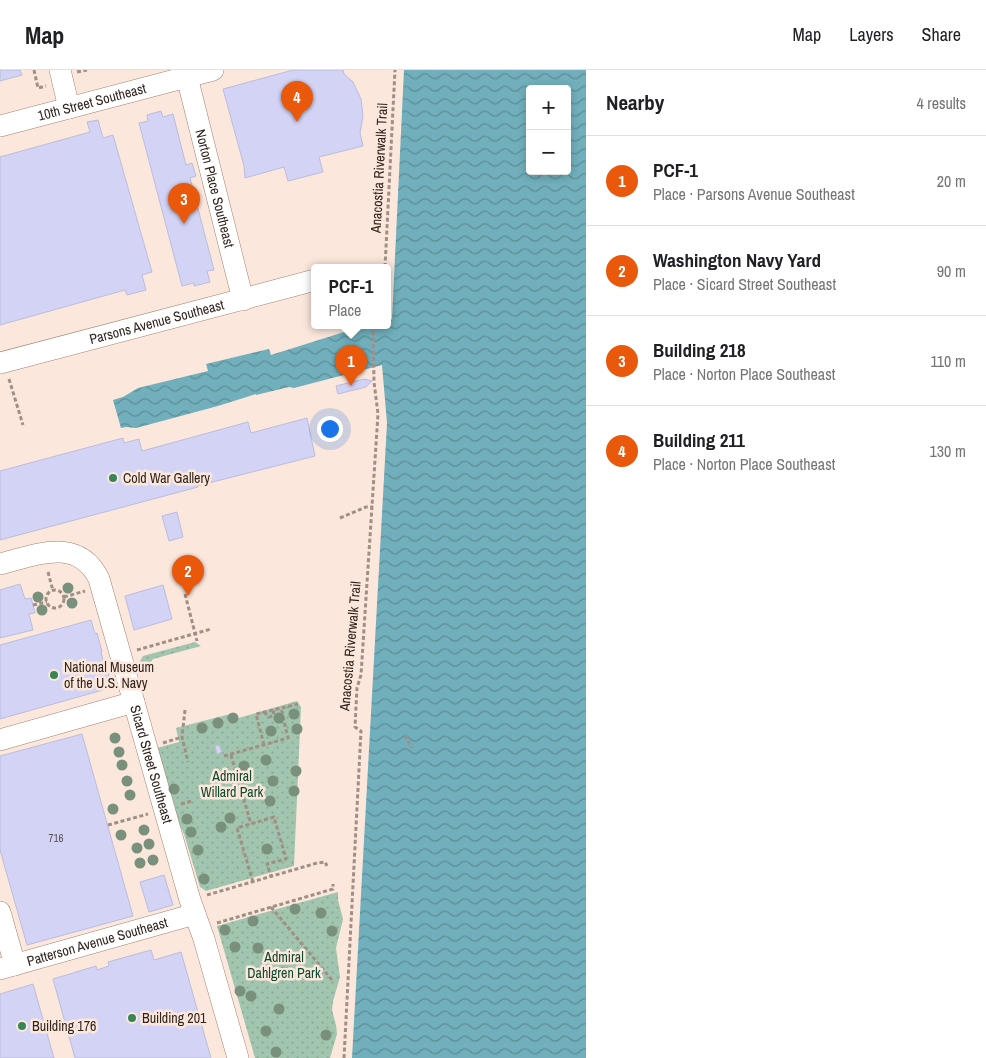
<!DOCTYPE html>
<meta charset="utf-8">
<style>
body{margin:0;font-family:"Archivo Narrow",sans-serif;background:#f6f6f6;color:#202124}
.controls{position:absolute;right:15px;top:15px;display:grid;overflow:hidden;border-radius:5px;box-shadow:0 2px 8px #0003}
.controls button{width:45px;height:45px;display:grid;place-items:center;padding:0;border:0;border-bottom:1px solid #e0e0e0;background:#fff;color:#202124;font:25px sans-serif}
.you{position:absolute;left:329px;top:358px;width:18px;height:18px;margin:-12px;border:4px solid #fff;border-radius:50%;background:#1a73e8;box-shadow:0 0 0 8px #1a73e833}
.badge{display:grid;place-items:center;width:32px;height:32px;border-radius:50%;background:#ea580c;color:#fff;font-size:16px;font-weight:700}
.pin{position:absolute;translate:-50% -41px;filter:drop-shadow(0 1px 2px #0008)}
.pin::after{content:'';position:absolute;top:26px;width:18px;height:15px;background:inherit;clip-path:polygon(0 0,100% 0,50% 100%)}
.popup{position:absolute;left:311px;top:194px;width:80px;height:65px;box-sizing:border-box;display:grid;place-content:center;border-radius:5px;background:#fff;filter:drop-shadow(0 1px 4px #0005);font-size:16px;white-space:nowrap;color:#757577}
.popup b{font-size:19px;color:#202124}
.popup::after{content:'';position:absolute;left:50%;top:100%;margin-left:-10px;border:10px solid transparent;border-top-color:#fff}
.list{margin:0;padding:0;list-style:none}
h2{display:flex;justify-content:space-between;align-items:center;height:65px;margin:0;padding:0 20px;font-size:21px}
h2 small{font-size:16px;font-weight:400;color:#757577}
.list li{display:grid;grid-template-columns:32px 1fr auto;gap:15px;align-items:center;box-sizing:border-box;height:90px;padding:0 20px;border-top:1px solid #e0e0e0}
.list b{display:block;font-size:19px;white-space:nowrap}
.list p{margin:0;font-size:16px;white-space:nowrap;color:#757577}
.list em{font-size:16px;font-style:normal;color:#757577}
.map{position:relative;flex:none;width:586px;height:988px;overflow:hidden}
header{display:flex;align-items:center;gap:30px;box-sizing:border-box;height:70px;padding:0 25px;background:#fff;border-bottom:1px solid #e0e0e0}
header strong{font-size:24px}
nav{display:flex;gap:28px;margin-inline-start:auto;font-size:18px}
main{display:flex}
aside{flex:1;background:#fff}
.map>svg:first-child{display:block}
.park{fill:url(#park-dots)}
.water{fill:url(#water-waves);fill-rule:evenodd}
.building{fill:#d3d4f5;stroke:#bbbcdc}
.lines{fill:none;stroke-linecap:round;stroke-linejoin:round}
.minor-casing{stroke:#a28272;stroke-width:22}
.path{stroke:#a08f86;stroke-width:3;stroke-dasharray:4 2.5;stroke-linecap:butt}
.minor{stroke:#fff;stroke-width:21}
.tree{fill:#79917c}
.poi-dot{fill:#388656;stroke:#fce7dc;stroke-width:2}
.labels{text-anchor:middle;stroke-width:5;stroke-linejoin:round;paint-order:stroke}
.number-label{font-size:11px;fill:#5a5054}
.street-label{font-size:14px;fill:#31241e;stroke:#fce7dc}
.poi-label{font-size:14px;fill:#31241e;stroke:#fce7dc;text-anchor:start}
.park-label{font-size:14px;fill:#0d4a2e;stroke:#fce7dc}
</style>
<header>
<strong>Map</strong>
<nav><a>Map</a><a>Layers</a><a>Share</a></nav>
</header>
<main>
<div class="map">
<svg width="586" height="988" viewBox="0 0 586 988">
<defs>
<pattern id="park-dots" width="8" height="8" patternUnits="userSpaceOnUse" patternTransform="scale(1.25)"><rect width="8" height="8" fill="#a1c5af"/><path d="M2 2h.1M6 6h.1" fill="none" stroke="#8ba996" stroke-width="1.8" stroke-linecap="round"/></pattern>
<pattern id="water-waves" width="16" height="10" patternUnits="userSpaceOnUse" patternTransform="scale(1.25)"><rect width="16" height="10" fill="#70afbb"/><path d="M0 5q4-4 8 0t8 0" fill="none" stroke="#5d8e97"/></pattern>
</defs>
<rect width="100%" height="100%" fill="#fce7dc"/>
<!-- park -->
<g class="park">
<path d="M195 572 201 576 153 589 146 600 140 602 138 595 143 586Z"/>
<path d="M297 631 301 637 294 796 206 821 200 817 184 764 171 736 153 679 179 672 176 658 234 643 235 649Z"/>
<path d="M338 822V830L343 849 336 878 340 907 333 931 332 940 336 955 337 964 330 988H255L217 856Z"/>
</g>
<!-- water -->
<path class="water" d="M404 0H586V988H352L387 353 382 295 294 318 289 317 256 325V324L218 336 136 358 126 357 121 358 113 330 123 327 138 318 208 301 206 294 269 279 271 285 357 258 370 255H387V251L392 249ZM530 19H567V101H530Z"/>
<!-- building -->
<g class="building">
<path d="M0 0H20L22 5 0 11Z"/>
<path d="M293 0H343L344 4 353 12 361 29 363 46 360 63 363 76 319 87 323 102 288 111 284 97 245 108 244 96 223 19Z"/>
<path d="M161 41 163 47 173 44 186 95 192 93 196 106 190 108 214 200 207 201 210 212 194 216V213L182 216 139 53 148 51 147 45Z"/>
<path d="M98 50 103 68 113 65 152 202 142 205 146 220 127 225 125 220 0 255V87L90 62 87 52Z"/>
<path d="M364 309 372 311 366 317 338 324 336 316Z"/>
<path d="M307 348 315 386 197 416 198 417 0 470V401L123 368 124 373 139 369 142 381 248 352 251 363Z"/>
<path d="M177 442 183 467 169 471 162 446Z"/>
<path d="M20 514 25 529 31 528 33 535 35 543 29 544 33 560 0 568V520Z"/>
<path d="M163 515 172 549 134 560 125 526Z"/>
<path d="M91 550 95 564 97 563 102 582H101L103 590 105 596H106L112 615 102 618 103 620 0 649V575Z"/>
<path d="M82 664 133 846 27 875 0 780V686Z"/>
<path d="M219 675 222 682 217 684 215 676Z"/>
<path d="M164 805 173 835 149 842 140 812Z"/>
<path d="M151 880 154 890 181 882 211 988H75L53 909 96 896 97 900 109 896 108 892Z"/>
<path d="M33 914 54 988H0V924Z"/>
</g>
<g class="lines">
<defs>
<g id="minor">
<path d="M60 0 69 38"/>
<path id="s1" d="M187 7 243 230"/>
<path id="s2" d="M0 56 213 0"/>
<path id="s3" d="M0 293 315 210"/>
<path id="s4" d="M0 494C36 485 78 466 99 509L190 830 204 869 238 988"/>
<path d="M0 670 134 632"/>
<path d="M0 842 15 895"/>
<path id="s5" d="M0 899 195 844"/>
</g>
</defs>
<!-- minor casing -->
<use href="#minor" class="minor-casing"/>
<!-- path -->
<g class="path">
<path d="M34 0 38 18 46 16"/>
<path d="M77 2 87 0"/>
<path d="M385 197 395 0"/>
<path d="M9 309 23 355"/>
<path d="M340 448 366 437H373"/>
<path d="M48 502 53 521"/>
<circle cx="55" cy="529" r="9"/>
<path d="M185 524 197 571"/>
<path d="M64 527 85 521"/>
<path d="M33 535 47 532"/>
<path d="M137 580 211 559"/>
<path d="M185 640 182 667 188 692"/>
<path d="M264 642 269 647 273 646 274 640"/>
<path d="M408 666 406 668 412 678"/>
<path d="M163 673 182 667"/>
<path d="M264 675 256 644 298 634"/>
<path d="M231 685 251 754"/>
<path d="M224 686 288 668 281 638"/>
<path d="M181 734 192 731"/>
<path d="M108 755 148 744"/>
<path d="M253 812 237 758 274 747 286 789 267 794 271 806"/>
<path d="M207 825 317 793 325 792 327 796"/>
<path d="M271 837 332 910"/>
<path d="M217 853 333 819V814"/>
<path d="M344 988 361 661 355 657 357 618 361 605 378 344 374 312 373 255"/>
</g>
<!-- minor -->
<use href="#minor" class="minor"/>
</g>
<!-- trees -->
<g class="tree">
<circle cx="68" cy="518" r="5.5"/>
<circle cx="38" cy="527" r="5.5"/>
<circle cx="72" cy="533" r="5.5"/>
<circle cx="42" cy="540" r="5.5"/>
<circle cx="294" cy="644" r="5.5"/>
<circle cx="233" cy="648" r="5.5"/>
<circle cx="279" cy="648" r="5.5"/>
<circle cx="218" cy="653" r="5.5"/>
<circle cx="202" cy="658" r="5.5"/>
<circle cx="297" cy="659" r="5.5"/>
<circle cx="271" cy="661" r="5.5"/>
<circle cx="115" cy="668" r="5.5"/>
<circle cx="119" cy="682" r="5.5"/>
<circle cx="266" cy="690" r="5.5"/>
<circle cx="122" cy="695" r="5.5"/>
<circle cx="244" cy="696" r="5.5"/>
<circle cx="296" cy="701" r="5.5"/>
<circle cx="127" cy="711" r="5.5"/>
<circle cx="273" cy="711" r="5.5"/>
<circle cx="174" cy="719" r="5.5"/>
<circle cx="294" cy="721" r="5.5"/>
<circle cx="130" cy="725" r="5.5"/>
<circle cx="270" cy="731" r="5.5"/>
<circle cx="113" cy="739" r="5.5"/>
<circle cx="230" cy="748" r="5.5"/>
<circle cx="187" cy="749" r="5.5"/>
<circle cx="221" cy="757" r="5.5"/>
<circle cx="144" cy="760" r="5.5"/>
<circle cx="191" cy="762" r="5.5"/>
<circle cx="121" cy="765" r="5.5"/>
<circle cx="149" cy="774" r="5.5"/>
<circle cx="137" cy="778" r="5.5"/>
<circle cx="267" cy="779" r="5.5"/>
<circle cx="198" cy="780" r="5.5"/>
<circle cx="153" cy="790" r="5.5"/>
<circle cx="140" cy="793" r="5.5"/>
<circle cx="204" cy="809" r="5.5"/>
<circle cx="295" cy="839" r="5.5"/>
<circle cx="321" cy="843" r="5.5"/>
<circle cx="253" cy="851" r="5.5"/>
<circle cx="225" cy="860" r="5.5"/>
<circle cx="332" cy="861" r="5.5"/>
<circle cx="235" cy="877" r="5.5"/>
<circle cx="258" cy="878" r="5.5"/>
<circle cx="274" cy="888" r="5.5"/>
<circle cx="283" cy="902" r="5.5"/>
<circle cx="240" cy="921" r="5.5"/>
<circle cx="251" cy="926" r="5.5"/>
<circle cx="279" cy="939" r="5.5"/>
<circle cx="266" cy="961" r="5.5"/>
<circle cx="326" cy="965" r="5.5"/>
<circle cx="276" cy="982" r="5.5"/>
</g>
<!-- markers -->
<g class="poi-dot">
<circle cx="113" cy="408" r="5"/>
<circle cx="54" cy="605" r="5"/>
<circle cx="132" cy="948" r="5"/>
<circle cx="22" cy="956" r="5"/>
</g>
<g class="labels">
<!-- number labels -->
<g class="number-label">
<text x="56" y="772">716</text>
</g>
<!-- street labels -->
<g class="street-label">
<text dy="5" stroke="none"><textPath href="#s2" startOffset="95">10th Street Southeast</textPath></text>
<text transform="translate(379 98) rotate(-87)" y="5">Anacostia Riverwalk Trail</text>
<text dy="5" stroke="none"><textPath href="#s1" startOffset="115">Norton Place Southeast</textPath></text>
<text dy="5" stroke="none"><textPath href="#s3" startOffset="162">Parsons Avenue Southeast</textPath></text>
<text transform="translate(350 576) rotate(-85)" y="5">Anacostia Riverwalk Trail</text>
<text dy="5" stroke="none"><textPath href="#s4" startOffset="304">Sicard Street Southeast</textPath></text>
<text dy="5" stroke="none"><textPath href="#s5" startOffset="101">Patterson Avenue Southeast</textPath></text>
</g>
<!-- poi labels -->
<g class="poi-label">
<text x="123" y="413">Cold War Gallery</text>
<text x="64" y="602">National Museum<tspan x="64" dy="16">of the U.S. Navy</tspan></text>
<text x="142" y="953">Building 201</text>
<text x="32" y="961">Building 176</text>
</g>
<!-- park labels -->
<g class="park-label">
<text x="232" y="711">Admiral<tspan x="232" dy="16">Willard Park</tspan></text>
<text x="284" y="892">Admiral<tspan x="284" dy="16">Dahlgren Park</tspan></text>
</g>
</g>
</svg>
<div class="controls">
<button>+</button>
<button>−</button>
</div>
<div class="you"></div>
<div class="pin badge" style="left:351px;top:316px">1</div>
<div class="popup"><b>PCF-1</b>Place</div>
<div class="pin badge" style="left:188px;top:526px">2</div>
<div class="pin badge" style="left:184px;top:154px">3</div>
<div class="pin badge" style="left:297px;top:52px">4</div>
</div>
<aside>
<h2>Nearby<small>4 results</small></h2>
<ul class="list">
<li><span class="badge">1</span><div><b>PCF-1</b><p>Place · Parsons Avenue Southeast</p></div><em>20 m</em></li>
<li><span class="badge">2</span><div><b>Washington Navy Yard</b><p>Place · Sicard Street Southeast</p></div><em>90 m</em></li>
<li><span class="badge">3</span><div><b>Building 218</b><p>Place · Norton Place Southeast</p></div><em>110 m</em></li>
<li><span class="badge">4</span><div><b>Building 211</b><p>Place · Norton Place Southeast</p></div><em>130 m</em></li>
</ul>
</aside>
</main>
